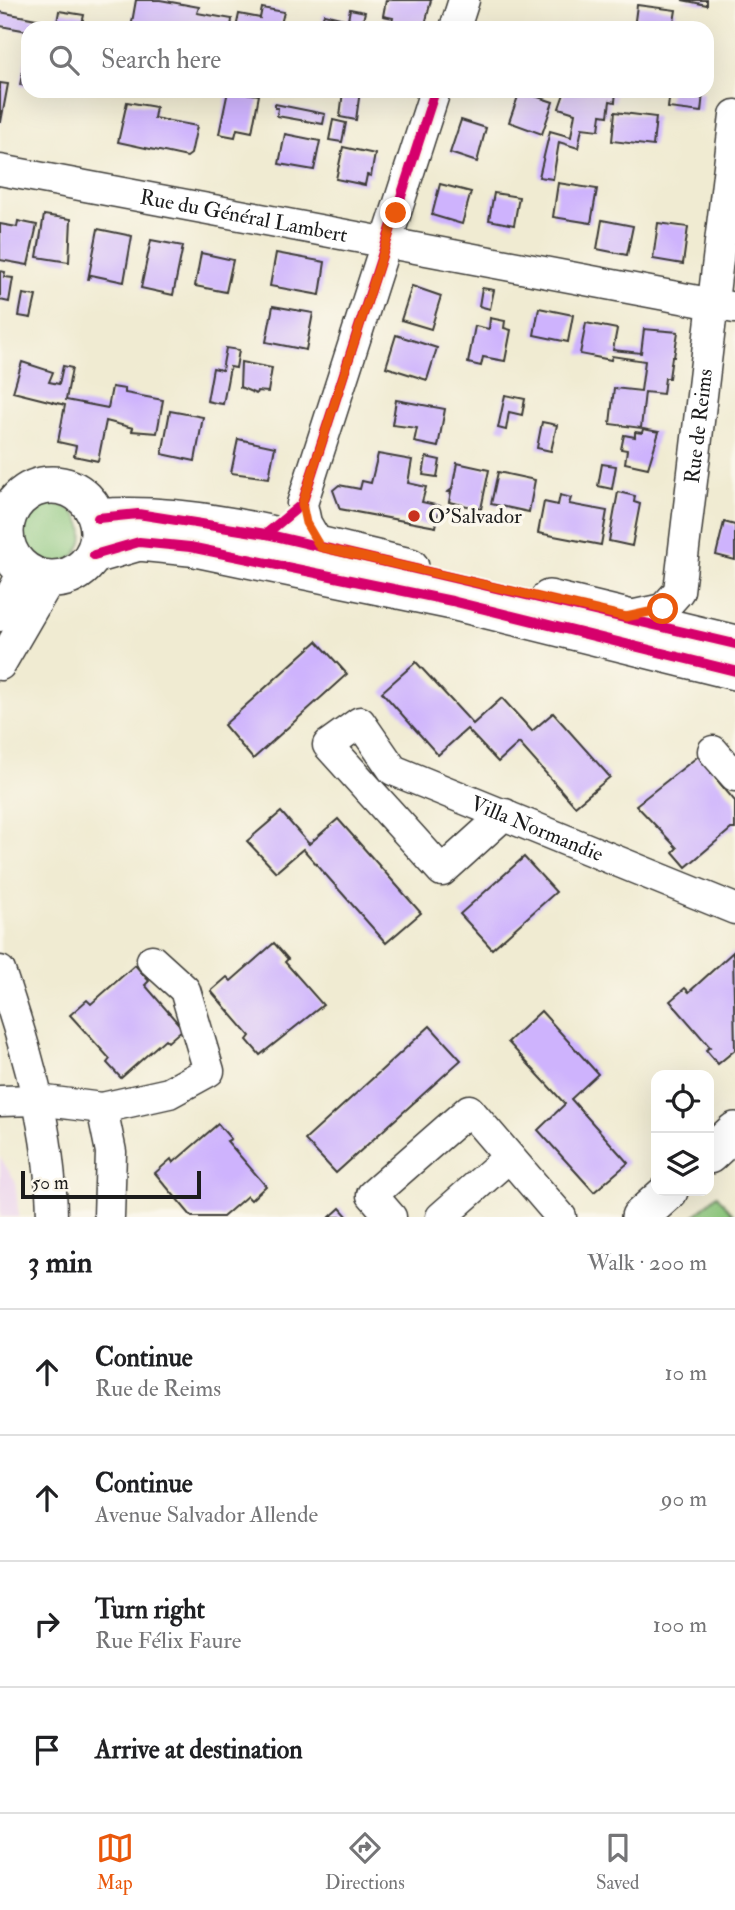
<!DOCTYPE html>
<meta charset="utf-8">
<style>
body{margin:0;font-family:"IM FELL Double Pica",serif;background:#f6f6f6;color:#202124}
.controls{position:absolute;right:21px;bottom:21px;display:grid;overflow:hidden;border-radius:14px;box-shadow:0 7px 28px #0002}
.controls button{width:63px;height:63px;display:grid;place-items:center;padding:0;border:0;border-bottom:2px solid #e0e0e0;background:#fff;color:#202124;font:35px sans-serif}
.scale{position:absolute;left:21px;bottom:18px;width:180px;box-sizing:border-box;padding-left:7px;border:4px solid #1c1c1c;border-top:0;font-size:19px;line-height:24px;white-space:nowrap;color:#1c1c1c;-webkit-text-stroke:5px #fbf7ec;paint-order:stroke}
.stop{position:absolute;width:21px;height:21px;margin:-16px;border:5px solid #ea580c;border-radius:50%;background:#fff}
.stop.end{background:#ea580c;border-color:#fff;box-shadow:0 2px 7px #0008}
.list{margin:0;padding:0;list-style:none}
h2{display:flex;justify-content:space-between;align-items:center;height:91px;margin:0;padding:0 28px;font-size:30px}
h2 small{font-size:23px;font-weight:400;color:#757577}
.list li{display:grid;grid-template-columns:46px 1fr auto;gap:21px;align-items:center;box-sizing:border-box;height:126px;padding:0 28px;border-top:2px solid #e0e0e0}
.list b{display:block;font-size:26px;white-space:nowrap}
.list p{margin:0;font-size:23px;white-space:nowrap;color:#757577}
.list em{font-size:23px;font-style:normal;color:#757577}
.icon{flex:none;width:38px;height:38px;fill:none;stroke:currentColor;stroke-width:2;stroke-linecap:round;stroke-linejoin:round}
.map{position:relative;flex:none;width:735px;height:1217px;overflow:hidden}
.search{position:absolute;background:#fff;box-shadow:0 7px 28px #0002;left:21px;right:21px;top:21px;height:77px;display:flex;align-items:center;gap:18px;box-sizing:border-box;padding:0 24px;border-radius:21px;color:#757577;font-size:26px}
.sheet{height:595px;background:#fff}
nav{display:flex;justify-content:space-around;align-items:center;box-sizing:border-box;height:98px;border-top:2px solid #e0e0e0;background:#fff;font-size:19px;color:#757577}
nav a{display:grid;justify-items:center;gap:4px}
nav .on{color:#ea580c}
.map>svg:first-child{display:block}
.built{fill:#ead1ed}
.green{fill:#8ac57a;stroke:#53704b;stroke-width:2}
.building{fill:#ceb3fd}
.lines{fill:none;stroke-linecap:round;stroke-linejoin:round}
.minor-casing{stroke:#3c3b37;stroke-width:33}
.major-casing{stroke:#3c3b37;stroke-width:40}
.minor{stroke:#fff;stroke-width:30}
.major{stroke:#fff;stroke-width:37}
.cycleway-casing{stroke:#fbf7ec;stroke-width:15}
.cycleway{stroke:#d6006c;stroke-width:10}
.route{stroke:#ea580c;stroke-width:9}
.poi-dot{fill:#c8321e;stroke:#fbf7ec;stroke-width:2.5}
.labels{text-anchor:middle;stroke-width:7;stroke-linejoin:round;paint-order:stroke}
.street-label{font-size:21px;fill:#1c1c1c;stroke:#fbf7ec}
.poi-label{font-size:21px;fill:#1c1c1c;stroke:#fbf7ec;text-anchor:start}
</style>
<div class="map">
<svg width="735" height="1217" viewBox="0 0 735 1217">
<rect width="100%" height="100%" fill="#fbf7ec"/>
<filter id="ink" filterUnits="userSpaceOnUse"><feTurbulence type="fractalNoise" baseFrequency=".0143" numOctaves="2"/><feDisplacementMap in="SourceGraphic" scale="14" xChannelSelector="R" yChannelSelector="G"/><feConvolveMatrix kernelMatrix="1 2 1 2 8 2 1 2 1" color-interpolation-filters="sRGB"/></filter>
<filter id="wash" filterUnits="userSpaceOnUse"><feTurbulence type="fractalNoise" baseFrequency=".00686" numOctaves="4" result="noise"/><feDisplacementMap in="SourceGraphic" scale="28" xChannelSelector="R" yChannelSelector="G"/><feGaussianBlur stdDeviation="1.57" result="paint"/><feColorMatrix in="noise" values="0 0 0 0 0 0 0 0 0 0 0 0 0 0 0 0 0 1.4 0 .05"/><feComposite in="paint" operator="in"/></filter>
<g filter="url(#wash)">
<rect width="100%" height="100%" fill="#f0ebd2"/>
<!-- built -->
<path class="built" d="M0 1157 15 1181 19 1217H0Z"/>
<!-- green -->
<g class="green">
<circle cx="53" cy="534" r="30"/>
<path d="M717 1195 735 1217H693Z"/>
</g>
<g id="blocks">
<!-- building -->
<g class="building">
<path d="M136 0H160L199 7 197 13 232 19 231 28H131Z"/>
<path d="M386 0H431L425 25 391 27 393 18 383 16Z"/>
<path d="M682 0H707V5Z"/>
<path d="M637 5 676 10 673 28H634Z"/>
<path d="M262 8 284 12 280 28H236L239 14 260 18Z"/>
<path d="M350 9 365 12 361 28 322 19 324 14 348 20Z"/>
<path d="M59 11 84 15 81 28H28V31L0 26V12L57 23Z"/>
<path d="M27 50H28V86L20 85Z"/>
<path d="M0 83 8 84 1 122H0Z"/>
<path d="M228 91 259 95 252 132 237 129 235 137 219 134Z"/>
<path d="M343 91H360L356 120 340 117Z"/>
<path d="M520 91 553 102 542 134 509 122Z"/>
<path d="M565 91H616L615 102 610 101 608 116 601 115 599 130 582 128 578 148 559 142 553 179 539 177 550 131 571 137 575 113 559 108Z"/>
<path d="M670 91 703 93 701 112 668 108Z"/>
<path d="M127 102 156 107 154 118 197 126 191 154 187 157 118 142Z"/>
<path d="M275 104 325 114 323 124 277 116 278 108H275Z"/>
<path d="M615 112 656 117 653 146 612 141Z"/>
<path d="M333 120 346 123 342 142 329 140Z"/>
<path d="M461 120 486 128 477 162 450 153Z"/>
<path d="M285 134 320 141 314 170 279 164Z"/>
<path d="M343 147 375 154 371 176 367 175 365 185 336 179Z"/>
<path d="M558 183 597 189 591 223 553 217Z"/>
<path d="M440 184 471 192 462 224 432 215Z"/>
<path d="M494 193 519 197 514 225 489 220Z"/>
<path d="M44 215 71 219 69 262 37 257Z"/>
<path d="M602 220 633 226 627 255 597 249Z"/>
<path d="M18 221 37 225 28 265 0 260V224L17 227Z"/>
<path d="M658 223 688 227 683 264 653 259Z"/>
<path d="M98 229 132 236 124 282 91 275 88 280Z"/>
<path d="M151 240 183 246 173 295 141 288Z"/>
<path d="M201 253 233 260 226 292 195 286Z"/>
<path d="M276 253 325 262 320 295 270 286Z"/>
<path d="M0 271 5 272 4 277 13 278 9 302 0 300Z"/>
<path d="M412 286 441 296 431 329 401 320Z"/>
<path d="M482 288 494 290 490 309 479 306Z"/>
<path d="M23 294 36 296 31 318 19 316Z"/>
<path d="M273 306 313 313 306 350 266 342Z"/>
<path d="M539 308 573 315 568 342 534 335Z"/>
<path d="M490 318 505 321 504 328 511 330 505 361 483 357 481 366 468 363 475 326 489 329Z"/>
<path d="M586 323 617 329 613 350 641 353 644 329 678 332 674 357H672L669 378H665L663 394 645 392 641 428 610 424 614 388 641 391 645 361 612 356 611 360 580 354Z"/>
<path d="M396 335 437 348 427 380 386 367Z"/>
<path d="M226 348 239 350 236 368 230 367 223 404 216 403 207 401 213 368 222 370Z"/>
<path d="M22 362 53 372 49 382 59 384 63 366 72 368 66 400 108 408 112 387 125 389V393L163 400 157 433 132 431 133 428 106 421 98 461 74 456 76 446 58 442 65 405 13 392Z"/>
<path d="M241 362 272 368 268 392 257 391 256 394 240 387Z"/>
<path d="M505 395 525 399 522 415 509 412 506 430 498 428Z"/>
<path d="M396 400 445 409 438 447 414 442 417 428 392 425Z"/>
<path d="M170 411 203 417 195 461 162 454Z"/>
<path d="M542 422 557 425 551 451 537 448Z"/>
<path d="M643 429 659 432 648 468 625 463 627 450 621 449 624 435 635 437V432L642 433Z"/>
<path d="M238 439 275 447 269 478 231 473Z"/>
<path d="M378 454 412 460 408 483 426 487 422 502 440 506 436 527 340 509 333 490 339 485 360 489 362 481 371 483Z"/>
<path d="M426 457 440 460 437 477 423 475Z"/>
<path d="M457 463 489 470 481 509 449 502 451 492H448L452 489Z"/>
<path d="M602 464 616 466 612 489 598 486Z"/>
<path d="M498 472 535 480 529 512 491 504Z"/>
<path d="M618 492 635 496 634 502 640 504 632 546 609 541Z"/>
<path d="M560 495 571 498 569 504 607 511 601 545 538 533 544 502 558 505Z"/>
<path d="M724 522 735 525V560L716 555Z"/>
<path d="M317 641 347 674 253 759 224 725Z"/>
<path d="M416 662 473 724 502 698 532 731 553 713 610 777 575 806 519 743 498 762 467 729 438 755 382 692Z"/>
<path d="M701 754 714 769 711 773 735 801V829H731L686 867 673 852 677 848 636 805Z"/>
<path d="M281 812 309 844 338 819 421 913 386 943 303 849 276 872 247 841Z"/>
<path d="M524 857 556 892 492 949 460 914Z"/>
<path d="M274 943 288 959 285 962 323 1005 260 1055 247 1040 250 1036 211 991 227 977 231 981Z"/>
<path d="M733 952 735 1050 718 1064 706 1050 710 1047 670 1001 685 988 689 992Z"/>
<path d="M135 965 149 981 145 985 183 1029 168 1042 165 1039 121 1078 107 1063 110 1059 70 1015 87 1000 91 1004Z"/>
<path d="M541 1011 598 1074 571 1099 628 1163 594 1192 538 1130 565 1104 508 1042Z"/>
<path d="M430 1026 461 1060 336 1173 305 1140Z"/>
<path d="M218 1124 231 1139 227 1141 266 1186 251 1200 247 1196 223 1217H192L155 1173 171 1159 173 1163Z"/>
<path d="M340 1208 348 1217H330Z"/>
</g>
</g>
</g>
<g filter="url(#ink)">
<use href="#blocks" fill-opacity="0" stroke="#3c3b37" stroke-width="2"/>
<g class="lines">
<defs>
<g id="minor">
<path d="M455 28 464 0"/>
<path id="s1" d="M0 170 735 308"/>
<path d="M320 547 306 523 302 504 435 91"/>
<path d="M0 616 24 570"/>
<path id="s2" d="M626 617 663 609 679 591 735 115"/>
<path d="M0 665 50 579"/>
<path d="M713 751 735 776"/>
<path id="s3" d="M505 814 442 871 328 745 360 722 393 770 735 909"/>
<path d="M0 971C27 1050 51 1132 52 1217"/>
<path d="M0 1101 38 1100 102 1108 169 1093 209 1071 185 990 152 960"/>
<path d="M102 1108 111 1152 109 1217"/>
<path d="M391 1217 372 1195 469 1110 561 1217"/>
<path d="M441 1217 509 1157"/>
</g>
<g id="major">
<circle cx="52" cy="532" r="47"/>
<path d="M98 518C196 509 314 545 410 567"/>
<path d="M94 555 139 542 190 547 452 601 735 671"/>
<path d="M549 599 735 644"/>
<path d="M709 1155 735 1131"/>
<path d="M640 1217 669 1191"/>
</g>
</defs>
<!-- minor casing -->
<use href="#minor" class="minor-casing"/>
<!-- major casing -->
<use href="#major" class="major-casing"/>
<!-- minor -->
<use href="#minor" class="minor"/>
<!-- major -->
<use href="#major" class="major"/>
<defs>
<g id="cycleway">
<path d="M98 518 138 514 266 534 735 644"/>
<path d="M266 534 302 504 435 91"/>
<path d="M94 555 139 542 190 547 452 601 735 671"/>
</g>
</defs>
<!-- cycleway casing -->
<use href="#cycleway" class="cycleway-casing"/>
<!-- cycleway -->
<use href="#cycleway" class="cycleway"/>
</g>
</g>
<g class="lines" filter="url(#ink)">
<!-- route -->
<path class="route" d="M396 213 302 504 306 523 320 547 626 617 663 609"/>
</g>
<!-- markers -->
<circle class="poi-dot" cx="414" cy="516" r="7"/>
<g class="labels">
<!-- street labels -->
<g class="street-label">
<text dy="7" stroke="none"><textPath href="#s1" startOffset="248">Rue du Général Lambert</textPath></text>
<text dy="7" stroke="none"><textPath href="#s2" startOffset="228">Rue de Reims</textPath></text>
<text dy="7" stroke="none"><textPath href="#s3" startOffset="508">Villa Normandie</textPath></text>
</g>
<!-- poi labels -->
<g class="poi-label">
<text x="428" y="523">O’Salvador</text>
</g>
</g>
</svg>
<div class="controls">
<button><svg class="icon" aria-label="locate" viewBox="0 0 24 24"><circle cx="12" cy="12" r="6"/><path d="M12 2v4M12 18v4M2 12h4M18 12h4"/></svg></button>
<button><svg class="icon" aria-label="layers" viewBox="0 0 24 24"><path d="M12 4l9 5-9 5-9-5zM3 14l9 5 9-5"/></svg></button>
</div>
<div class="scale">50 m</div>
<div class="stop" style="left:663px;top:609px"></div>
<div class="stop end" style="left:396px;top:213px"></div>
<div class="search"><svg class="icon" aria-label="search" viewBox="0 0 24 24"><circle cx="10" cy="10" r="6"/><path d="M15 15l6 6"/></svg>Search here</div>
</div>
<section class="sheet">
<h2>3 min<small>Walk · 200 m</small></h2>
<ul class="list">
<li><svg class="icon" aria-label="ahead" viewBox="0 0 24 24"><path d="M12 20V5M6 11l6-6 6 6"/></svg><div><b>Continue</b><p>Rue de Reims</p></div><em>10 m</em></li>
<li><svg class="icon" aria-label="ahead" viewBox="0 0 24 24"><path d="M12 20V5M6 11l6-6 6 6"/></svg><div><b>Continue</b><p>Avenue Salvador Allende</p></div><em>90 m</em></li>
<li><svg class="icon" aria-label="right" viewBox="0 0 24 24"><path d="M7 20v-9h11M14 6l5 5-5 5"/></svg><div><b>Turn right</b><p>Rue Félix Faure</p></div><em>100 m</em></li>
<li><svg class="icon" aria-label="arrive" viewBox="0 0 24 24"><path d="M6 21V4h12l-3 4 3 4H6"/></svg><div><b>Arrive at destination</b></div></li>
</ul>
</section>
<nav>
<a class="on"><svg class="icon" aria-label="map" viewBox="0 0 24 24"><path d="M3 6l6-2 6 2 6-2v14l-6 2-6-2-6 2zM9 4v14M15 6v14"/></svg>Map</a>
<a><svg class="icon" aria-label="directions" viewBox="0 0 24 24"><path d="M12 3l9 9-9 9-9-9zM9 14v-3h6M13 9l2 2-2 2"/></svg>Directions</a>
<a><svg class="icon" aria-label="saved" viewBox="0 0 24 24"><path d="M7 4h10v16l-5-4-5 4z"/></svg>Saved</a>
</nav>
